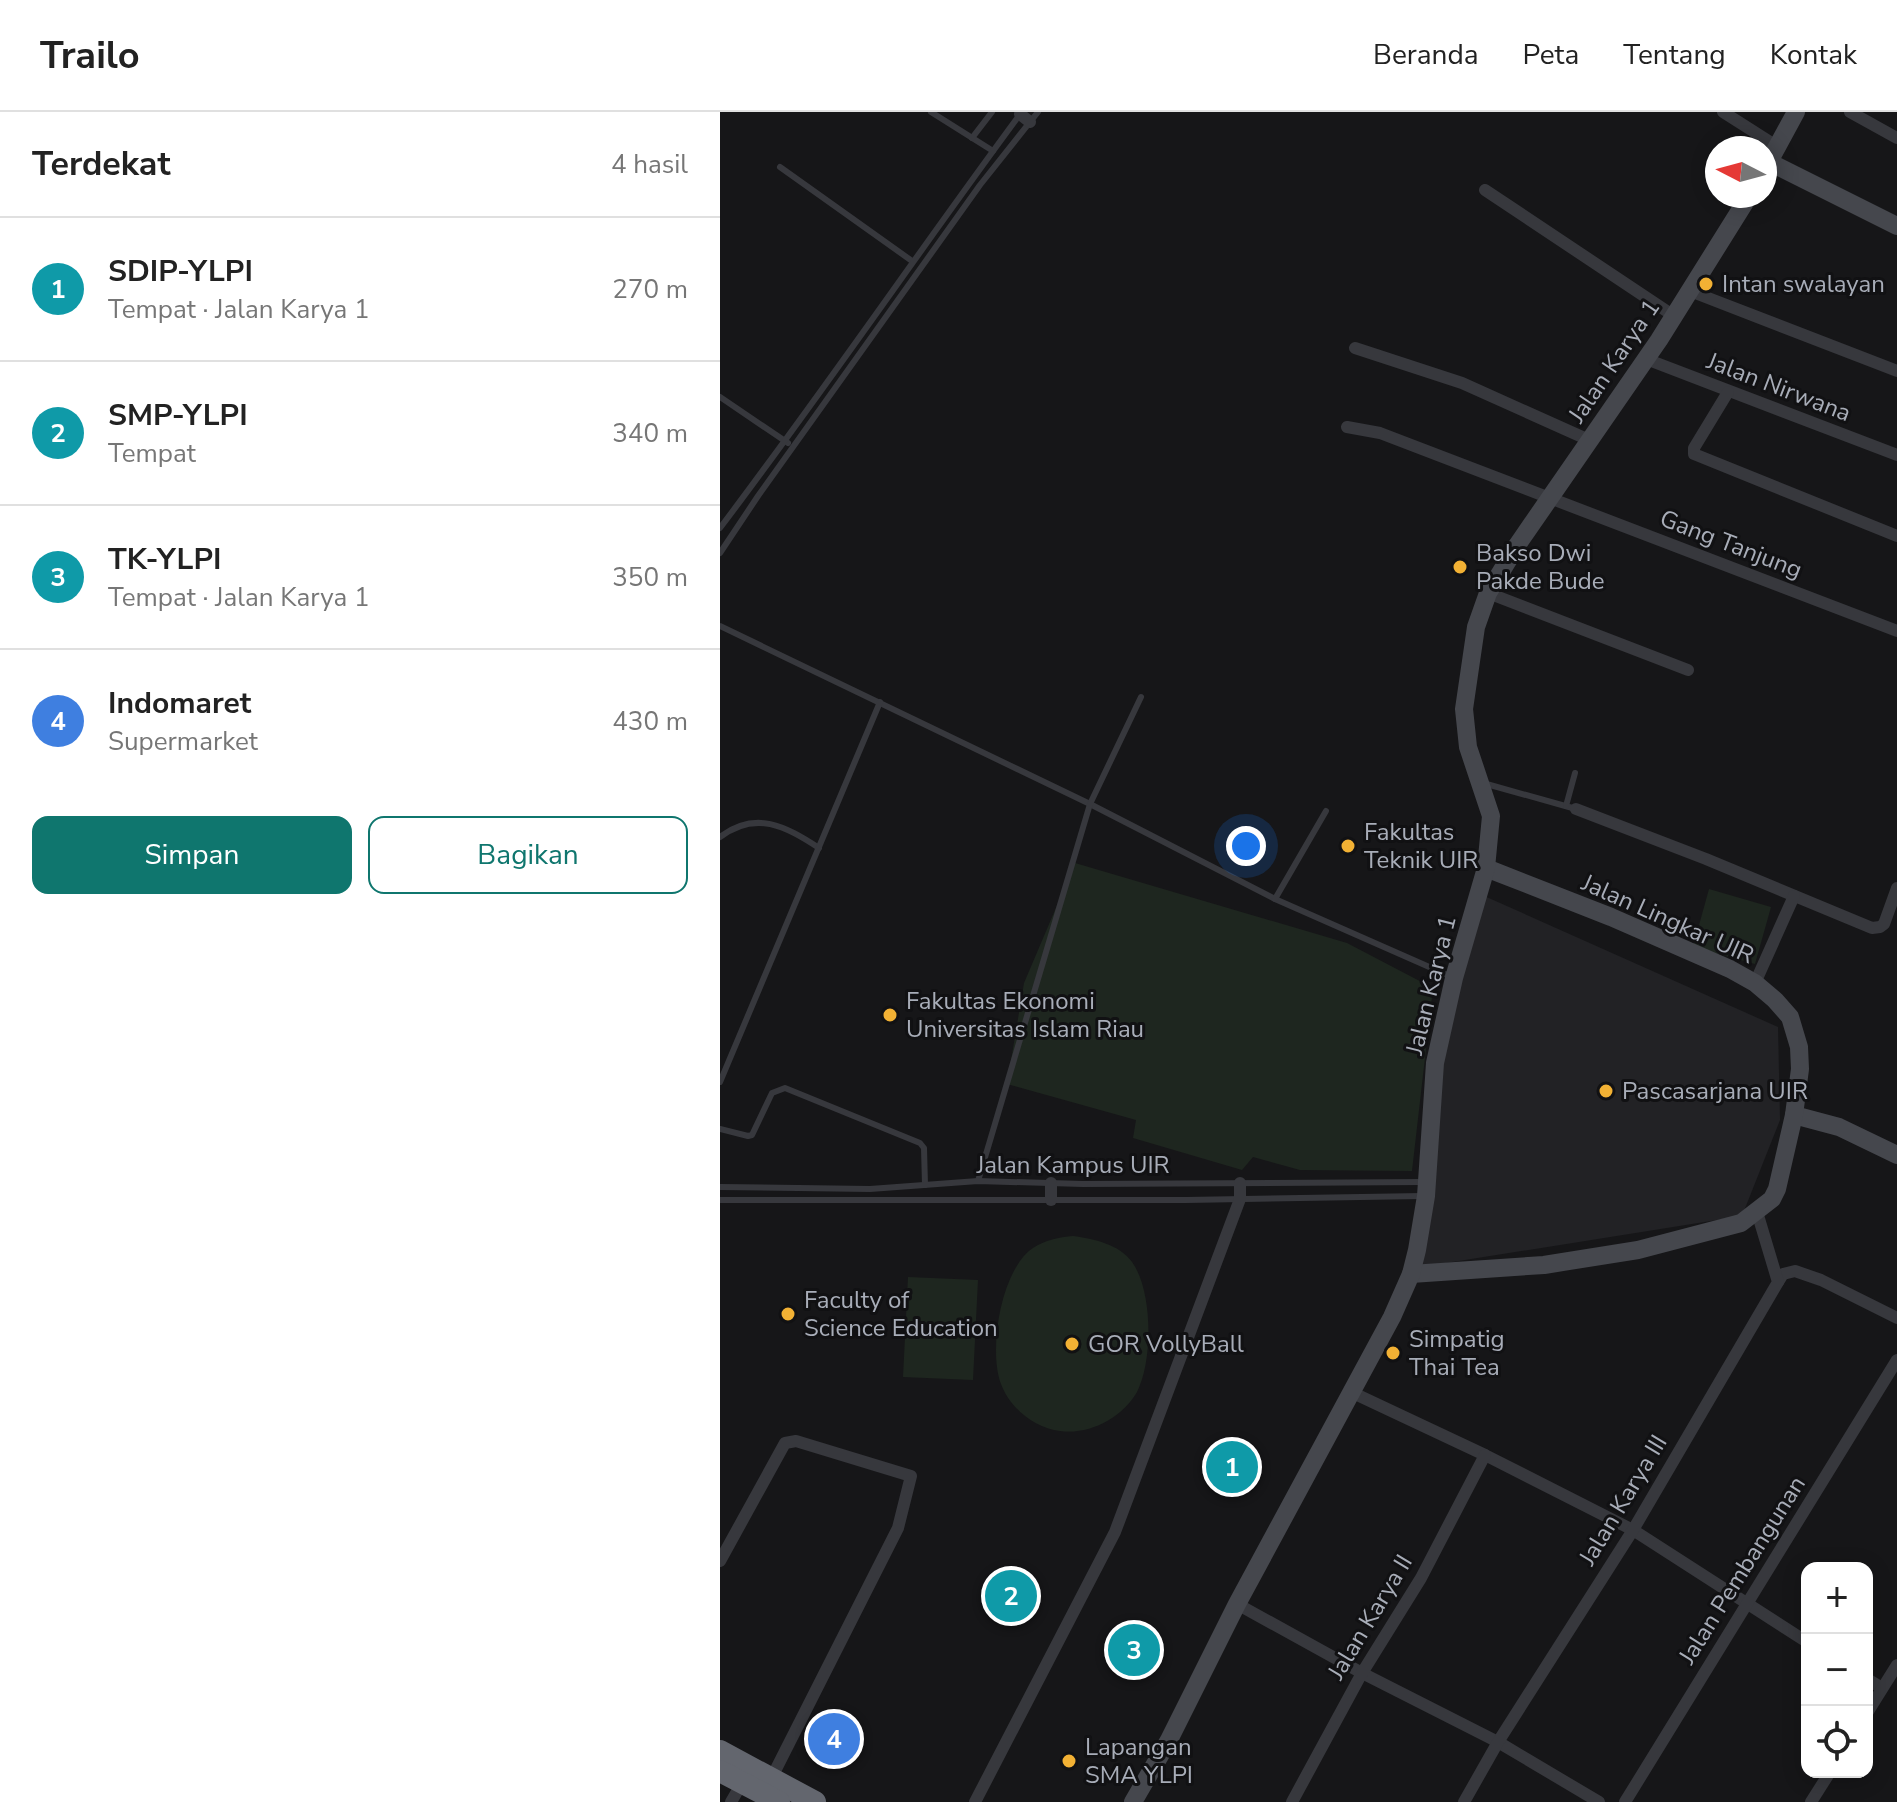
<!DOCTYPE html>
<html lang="id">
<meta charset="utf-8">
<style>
body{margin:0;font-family:"Nunito Sans",sans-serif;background:#f6f6f6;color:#222}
.controls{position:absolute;right:24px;bottom:24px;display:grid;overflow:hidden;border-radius:16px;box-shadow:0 4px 20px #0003}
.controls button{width:72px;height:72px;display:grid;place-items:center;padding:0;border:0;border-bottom:2px solid #e0e0e0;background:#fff;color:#222;font:40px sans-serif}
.compass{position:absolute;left:985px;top:24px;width:72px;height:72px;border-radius:50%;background:#fff;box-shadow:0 4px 20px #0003;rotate:276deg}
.you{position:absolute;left:526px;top:734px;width:28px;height:28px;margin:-20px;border:6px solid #fff;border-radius:50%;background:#1a73e8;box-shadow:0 0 0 12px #1a73e833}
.badge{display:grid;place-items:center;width:52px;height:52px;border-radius:50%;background:#0f766e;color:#fff;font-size:26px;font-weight:700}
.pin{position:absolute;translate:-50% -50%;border:4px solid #fff;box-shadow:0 2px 8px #0006}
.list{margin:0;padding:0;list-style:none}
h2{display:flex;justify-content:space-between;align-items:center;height:104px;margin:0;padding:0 32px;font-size:34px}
h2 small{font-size:26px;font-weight:400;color:#767676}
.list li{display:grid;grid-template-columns:52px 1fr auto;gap:24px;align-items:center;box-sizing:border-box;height:144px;padding:0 32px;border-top:2px solid #e0e0e0}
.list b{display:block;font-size:30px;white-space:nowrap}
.list p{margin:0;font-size:26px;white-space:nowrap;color:#767676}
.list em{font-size:26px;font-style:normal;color:#767676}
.actions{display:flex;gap:16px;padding:24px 32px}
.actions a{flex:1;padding:18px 0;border:2px solid #0f766e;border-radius:16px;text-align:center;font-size:28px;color:#0f766e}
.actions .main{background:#0f766e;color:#fff}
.icon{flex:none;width:44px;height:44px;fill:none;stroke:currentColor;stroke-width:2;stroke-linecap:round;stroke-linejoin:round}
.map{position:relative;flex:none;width:1177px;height:1690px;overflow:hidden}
header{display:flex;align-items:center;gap:48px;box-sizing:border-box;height:112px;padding:0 40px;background:#fff;border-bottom:2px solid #e0e0e0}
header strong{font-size:38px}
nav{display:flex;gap:44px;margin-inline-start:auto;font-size:28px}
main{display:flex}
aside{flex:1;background:#fff}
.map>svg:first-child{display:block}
.built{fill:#222225}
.green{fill:#1e261f}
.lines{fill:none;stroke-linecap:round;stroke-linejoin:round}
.lane{stroke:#37383d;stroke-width:6}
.street{stroke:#37383d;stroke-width:12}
.secondary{stroke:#45474d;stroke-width:18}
.highway{stroke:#63666e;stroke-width:22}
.poi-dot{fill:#f2b134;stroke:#111113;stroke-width:3}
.labels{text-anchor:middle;stroke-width:6;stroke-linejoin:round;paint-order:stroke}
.poi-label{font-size:24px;fill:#a8adb8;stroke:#111113;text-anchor:start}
.street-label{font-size:24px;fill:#a8adb8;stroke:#111113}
</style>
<header>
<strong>Trailo</strong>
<nav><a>Beranda</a><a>Peta</a><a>Tentang</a><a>Kontak</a></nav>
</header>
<main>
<aside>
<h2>Terdekat<small>4 hasil</small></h2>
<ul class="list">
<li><span class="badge" style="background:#0f9aa8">1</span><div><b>SDIP-YLPI</b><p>Tempat · Jalan Karya 1</p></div><em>270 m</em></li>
<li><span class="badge" style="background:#0f9aa8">2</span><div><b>SMP-YLPI</b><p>Tempat</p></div><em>340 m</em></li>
<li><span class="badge" style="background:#0f9aa8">3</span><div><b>TK-YLPI</b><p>Tempat · Jalan Karya 1</p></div><em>350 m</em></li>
<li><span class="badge" style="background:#3f7fe0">4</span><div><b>Indomaret</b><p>Supermarket</p></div><em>430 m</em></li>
</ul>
<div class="actions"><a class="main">Simpan</a><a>Bagikan</a></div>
</aside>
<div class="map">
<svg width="1177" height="1690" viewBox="0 0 1177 1690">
<rect width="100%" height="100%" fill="#161618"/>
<!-- built -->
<path class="built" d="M762 783 1058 915 1060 1008 1022 1104 701 1155 715 951Z"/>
<!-- green -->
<g class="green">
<path d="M355 751 627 831 713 876 692 1059 580 1058 533 1045 522 1058 413 1026 416 1008 287 972 304 871Z"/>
<path d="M989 777 1051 795 1035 852 973 835Z"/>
<path d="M353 1124C374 1127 399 1132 412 1150 433 1179 433 1249 417 1280 402 1306 370 1323 340 1319 314 1316 290 1296 281 1272 268 1238 281 1157 313 1136 325 1128 339 1125 353 1124Z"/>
<path d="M188 1165 258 1168 253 1268 183 1265Z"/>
</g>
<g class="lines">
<!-- lane -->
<g class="lane">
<path d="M211 0 273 39"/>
<path d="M252 26 272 0"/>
<path d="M60 55 192 149"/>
<path d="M0 285 68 331"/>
<path d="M0 416C103 280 199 139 301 1"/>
<path d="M0 441 38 384 260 73 318 0"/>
<path d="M0 514 370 692 555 787 732 865"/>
<path d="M763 671 856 697"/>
<path d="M846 694 855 661"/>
<path d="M0 725C36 698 65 714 99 736"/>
<path d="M555 787 606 699"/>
<path d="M0 970 160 590"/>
<path d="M0 1017 28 1024 32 1023 52 981 65 976 200 1031 204 1036 205 1073"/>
<path d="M258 1069 370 692 421 585"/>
<path d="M0 1075 150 1077 258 1069 363 1072 704 1070"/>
<path d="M0 1088H466L702 1084"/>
</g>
<!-- street -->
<g class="street">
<path d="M1003 0 1058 35"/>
<path d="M1130 0 1177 26"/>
<path d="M300 2 310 10"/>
<path d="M765 78 954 204"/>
<path d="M970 179 1177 259"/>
<path d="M635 236 742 271 869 328"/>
<path d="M926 247 1177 343"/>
<path d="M1008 280 974 336V342L1177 424"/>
<path d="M627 315 660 321 1177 519"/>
<path d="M768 481 968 558"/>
<path d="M856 697 986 747 1152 816 1160 815 1164 812 1177 776"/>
<path d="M1035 871 1074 784"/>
<path d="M331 1088V1071"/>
<path d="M1058 1170 1063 1162 1075 1159 1101 1168 1177 1206"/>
<path d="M631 1280 765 1343 913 1418 1087 1530"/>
<path d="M0 1449 65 1331 76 1329 191 1364 178 1416 52 1665"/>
<path d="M517 1492 642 1561 778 1630 879 1690"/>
<path d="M1147 1567 1162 1576"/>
<path d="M1147 1601 1177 1553"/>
<path d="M11 1690 22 1671"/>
<path d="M255 1690 395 1420 520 1087V1071"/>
<path d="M572 1690 642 1561 701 1466 765 1343"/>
<path d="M744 1690 778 1630 913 1418 1058 1170 1037 1100"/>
<path d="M905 1690 1177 1248"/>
<path d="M1091 1690 1110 1660"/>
</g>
<!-- secondary -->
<g class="secondary">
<path d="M1049 50 1177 114"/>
<path d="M1045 57 1076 0"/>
<path d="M1074 1003 1119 1015 1177 1043"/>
<path d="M691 1162 824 1153 918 1138 1021 1111 1052 1087 1057 1077 1074 1003 1080 957 1079 935 1070 905 1055 888 1035 871 1010 857 891 805 766 756"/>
<path d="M413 1690 449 1628 517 1492 672 1205 691 1162 697 1138 706 1084 715 951 734 866 766 756 771 704 748 635 744 597 756 515 768 481 798 432 939 228 1029 84"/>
</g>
<!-- highway -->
<g class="highway">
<path d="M0 1639 95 1690"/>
<path d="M0 1659 59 1690"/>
</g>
</g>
<!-- markers -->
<g class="poi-dot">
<circle cx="986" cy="172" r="8"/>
<circle cx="740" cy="455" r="8"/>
<circle cx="628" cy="734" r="8"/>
<circle cx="170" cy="903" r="8"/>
<circle cx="886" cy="979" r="8"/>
<circle cx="68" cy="1202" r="8"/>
<circle cx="352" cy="1232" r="8"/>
<circle cx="673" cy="1241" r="8"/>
<circle cx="349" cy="1649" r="8"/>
</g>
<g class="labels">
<!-- poi labels -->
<g class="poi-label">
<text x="1002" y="180">Intan swalayan</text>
<text x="756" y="449">Bakso Dwi<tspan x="756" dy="28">Pakde Bude</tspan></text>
<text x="644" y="728">Fakultas<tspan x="644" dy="28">Teknik UIR</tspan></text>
<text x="186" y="897">Fakultas Ekonomi<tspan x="186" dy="28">Universitas Islam Riau</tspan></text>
<text x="902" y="987">Pascasarjana UIR</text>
<text x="84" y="1196">Faculty of<tspan x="84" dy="28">Science Education</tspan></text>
<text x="689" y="1235">Simpatig<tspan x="689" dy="28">Thai Tea</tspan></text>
<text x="368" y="1240">GOR VollyBall</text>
<text x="365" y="1643">Lapangan<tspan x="365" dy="28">SMA YLPI</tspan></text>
</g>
<!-- street labels -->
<g class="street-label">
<text transform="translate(894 249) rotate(-56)" y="8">Jalan Karya 1</text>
<text transform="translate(1059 275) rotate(21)" y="8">Jalan Nirwana</text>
<text transform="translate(1011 432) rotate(21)" y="8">Gang Tanjung</text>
<text transform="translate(948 807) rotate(24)" y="8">Jalan Lingkar UIR</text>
<text transform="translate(711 873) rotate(-76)" y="8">Jalan Karya 1</text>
<text x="353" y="1061">Jalan Kampus UIR</text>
<text transform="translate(903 1388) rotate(-59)" y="8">Jalan Karya III</text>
<text transform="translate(1022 1458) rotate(-58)" y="8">Jalan Pembangunan</text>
<text transform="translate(650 1505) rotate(-59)" y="8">Jalan Karya II</text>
</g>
</g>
</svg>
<div class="controls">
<button>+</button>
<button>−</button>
<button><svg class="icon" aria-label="locate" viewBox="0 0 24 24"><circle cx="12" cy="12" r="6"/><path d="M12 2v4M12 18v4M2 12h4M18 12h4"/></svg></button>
</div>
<svg class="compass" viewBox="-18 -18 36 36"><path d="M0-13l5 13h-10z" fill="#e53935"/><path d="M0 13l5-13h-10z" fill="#767676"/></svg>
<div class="you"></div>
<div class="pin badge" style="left:512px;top:1355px;background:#0f9aa8">1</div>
<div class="pin badge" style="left:291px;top:1484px;background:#0f9aa8">2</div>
<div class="pin badge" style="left:414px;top:1538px;background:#0f9aa8">3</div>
<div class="pin badge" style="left:114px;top:1627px;background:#3f7fe0">4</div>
</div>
</main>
